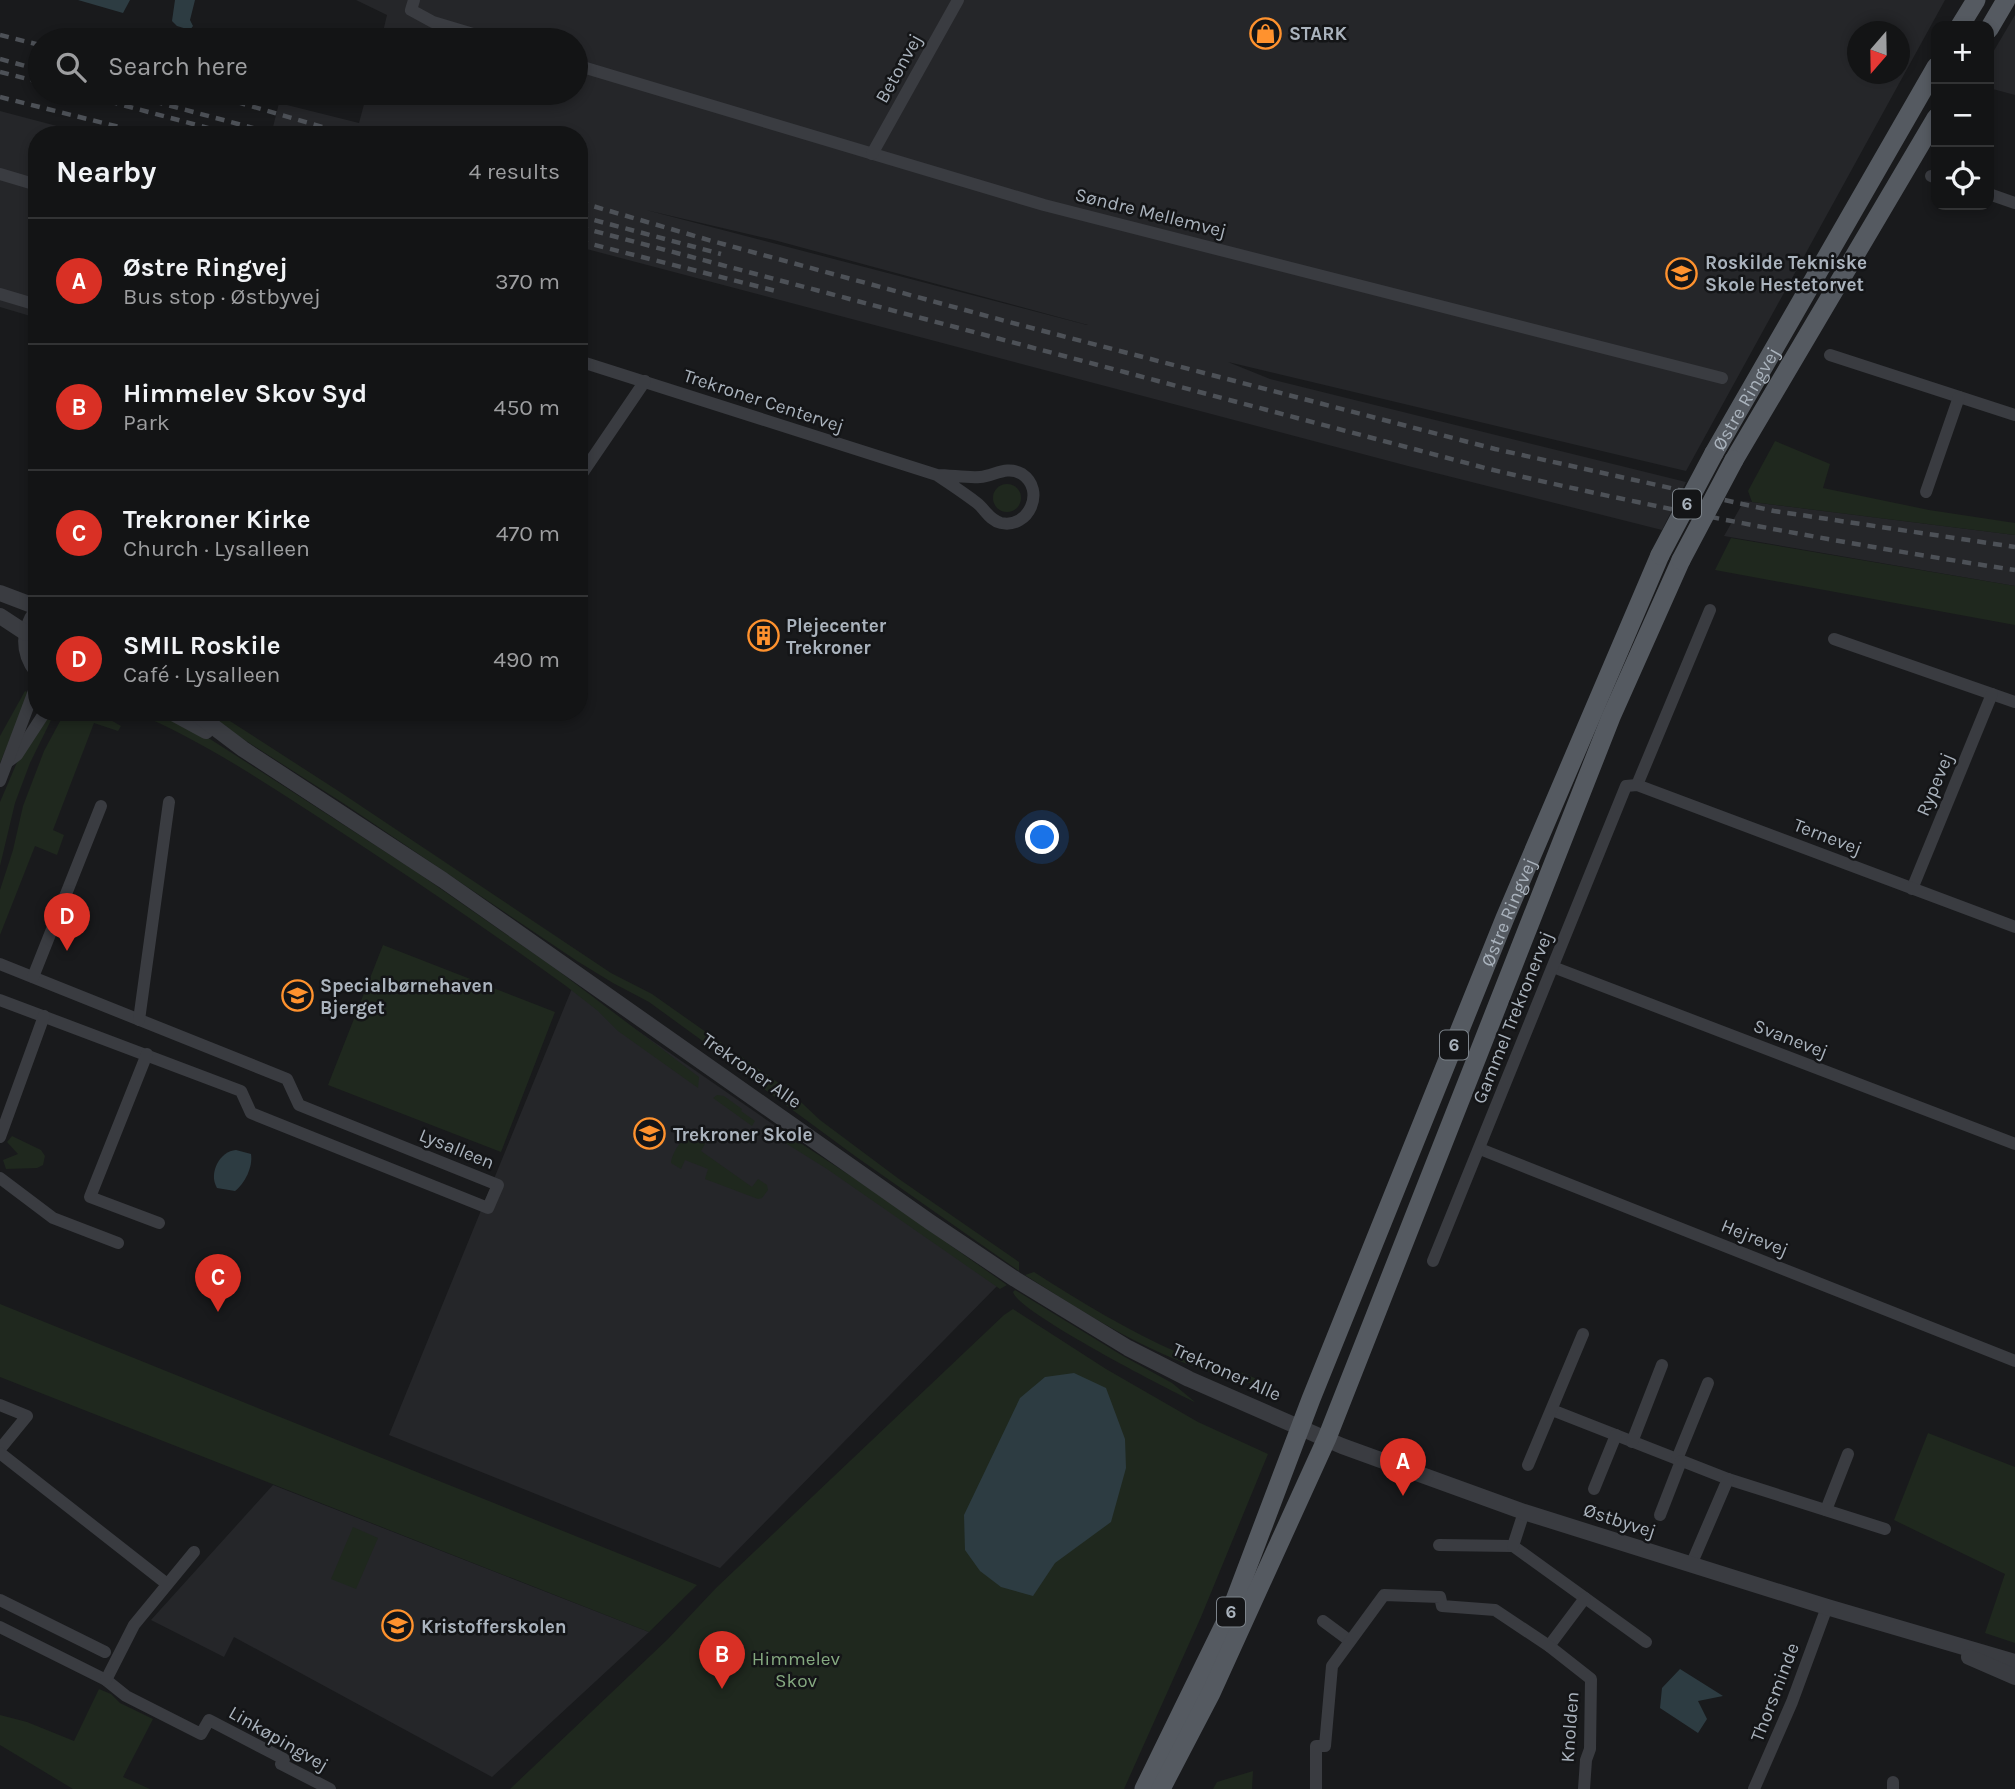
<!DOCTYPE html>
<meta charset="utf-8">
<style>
body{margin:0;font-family:Karla,sans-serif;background:#1c1d1e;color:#f1f3f6}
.controls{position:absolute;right:21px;top:21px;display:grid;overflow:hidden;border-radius:14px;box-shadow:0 4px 10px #0003}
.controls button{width:63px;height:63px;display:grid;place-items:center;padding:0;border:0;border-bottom:2px solid #323334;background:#131415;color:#f1f3f6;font:35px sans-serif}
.compass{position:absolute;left:1847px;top:21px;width:63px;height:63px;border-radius:50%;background:#131415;box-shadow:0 4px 10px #0003;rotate:200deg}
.you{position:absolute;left:1043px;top:838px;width:24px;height:24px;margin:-18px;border:5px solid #fff;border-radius:50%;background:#1a73e8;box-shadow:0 0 0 10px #1a73e833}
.badge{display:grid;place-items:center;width:46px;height:46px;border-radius:50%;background:#d93025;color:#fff;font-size:23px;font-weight:700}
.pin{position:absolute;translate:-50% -58px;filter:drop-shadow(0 2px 4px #0008)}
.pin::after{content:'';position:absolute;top:37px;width:24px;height:21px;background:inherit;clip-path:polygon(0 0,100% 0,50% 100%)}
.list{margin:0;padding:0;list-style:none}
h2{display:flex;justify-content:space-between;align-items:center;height:91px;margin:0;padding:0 28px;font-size:30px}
h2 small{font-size:23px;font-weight:400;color:#9d9ea0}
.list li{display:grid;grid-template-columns:46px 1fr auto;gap:21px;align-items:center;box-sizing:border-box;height:126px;padding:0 28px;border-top:2px solid #323334}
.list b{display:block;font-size:26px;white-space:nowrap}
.list p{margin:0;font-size:23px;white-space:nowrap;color:#9d9ea0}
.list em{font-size:23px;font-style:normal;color:#9d9ea0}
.icon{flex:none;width:38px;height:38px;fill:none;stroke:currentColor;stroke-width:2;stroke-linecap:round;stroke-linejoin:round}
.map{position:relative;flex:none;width:2015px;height:1789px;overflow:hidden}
.search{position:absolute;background:#131415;box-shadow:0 4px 10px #0003;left:28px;top:28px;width:560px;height:77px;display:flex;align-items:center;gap:18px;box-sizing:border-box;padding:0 24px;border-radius:38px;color:#9d9ea0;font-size:26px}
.panel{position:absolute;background:#131415;box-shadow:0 4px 10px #0003;left:28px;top:126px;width:560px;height:595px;border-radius:28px}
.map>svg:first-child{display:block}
.built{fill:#252629;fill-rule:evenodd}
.green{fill:#1f281e}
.water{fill:#2d3c42}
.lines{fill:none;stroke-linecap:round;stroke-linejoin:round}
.minor{stroke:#3a3c41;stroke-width:12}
.tertiary{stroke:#3a3c41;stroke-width:16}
.primary{stroke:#555a61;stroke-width:19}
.rail{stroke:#4d5157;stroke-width:4.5;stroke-dasharray:9 7;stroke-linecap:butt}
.primary-bridge{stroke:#555a61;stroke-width:19}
.labels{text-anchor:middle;stroke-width:5;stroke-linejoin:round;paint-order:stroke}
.shield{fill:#141517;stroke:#7d848b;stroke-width:2}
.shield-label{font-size:18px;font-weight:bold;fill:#aab3bd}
.poi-label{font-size:19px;font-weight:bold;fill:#aab3bd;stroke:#141517;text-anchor:start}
.street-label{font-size:19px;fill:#aab3bd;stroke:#141517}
.park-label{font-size:19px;fill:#85a980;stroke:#141517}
</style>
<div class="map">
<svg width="2015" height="1789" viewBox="0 0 2015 1789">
<rect width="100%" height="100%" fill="#191a1c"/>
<!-- built -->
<g class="built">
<path d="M356 0H1945L1686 471 1228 362 1270 379 1686 482 1662 530 1408 466 579 247V135H271L279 103 359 123 367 93H576V40H381L387 15ZM1857 32H1899V74H1857ZM646 210 774 240 1088 325H1087Z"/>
<path d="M2015 15V95L1989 88V59Z"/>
<path d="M0 111 91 135H37V318L0 307Z"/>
<path d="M1744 501 2015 535V586L1724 536Z"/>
<path d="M573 986 1001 1282 720 1568 389 1435Z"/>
<path d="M273 1485 649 1632 492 1777 234 1637 224 1657 151 1620Z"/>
</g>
<!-- green -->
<g class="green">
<path d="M1775 441 1830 464 1823 488 1929 510 2015 523V535L1752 502 1748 491Z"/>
<circle cx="1007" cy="498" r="14"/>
<path d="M1731 538 2015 586V625L1715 570Z"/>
<path d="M25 691 29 693 0 763V736Z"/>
<path d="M49 712H55L30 763 15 803 0 866V802L18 760Z"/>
<path d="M65 712H110L107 718 121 726 118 731 94 723 53 830 64 835 57 855 35 846 0 935V890L13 850 23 806 44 751Z"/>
<path d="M134 712H159L210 739 282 785 418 873 556 969 699 1077 698 1088 618 1031 598 1011 566 986C484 927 400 870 315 815 256 777 199 739 134 712Z"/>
<path d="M201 712H216L340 792 611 973 652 994 730 1049 728 1051 721 1054 715 1050 649 1002 613 983 577 961 343 803Z"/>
<path d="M383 945 555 1012 501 1152 328 1085Z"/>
<path d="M739 1055 787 1089 820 1120 899 1179 1019 1262V1271L855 1156 741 1072 735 1064Z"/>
<path d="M717 1095 724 1096 742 1109 741 1111 755 1121 752 1126 713 1098Z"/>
<path d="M766 1125 788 1135 860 1182 1007 1285 1000 1289 827 1169 787 1144 761 1131Z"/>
<path d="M692 1134 706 1142 701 1151 752 1187 758 1179 767 1185 768 1190 762 1198 758 1199 705 1179 708 1169 685 1160 681 1169 671 1163C672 1153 682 1137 692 1134Z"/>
<path d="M12 1136 41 1150 45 1156 43 1165 37 1168 6 1169 3 1160 18 1154 7 1142Z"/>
<path d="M1034 1272C1081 1302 1128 1331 1179 1353 1205 1365 1248 1369 1269 1387L1264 1389 1239 1379 1240 1375 1230 1371 1227 1377C1153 1357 1089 1316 1025 1275Z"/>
<path d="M1015 1290 1123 1356 1172 1383 1195 1402C1169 1390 1018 1312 1013 1292Z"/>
<path d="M0 1304 697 1585 649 1632 0 1377Z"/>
<path d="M1013 1309 1106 1369 1198 1422 1268 1454 1201 1617 1124 1789H510L668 1639 716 1588 1004 1315Z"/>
<path d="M1928 1433 2015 1467V1643L1985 1633 2005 1574 1894 1520Z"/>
<path d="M353 1527 378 1538 356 1589 331 1579Z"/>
<path d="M99 1689 111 1694 120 1703 153 1719 123 1777 150 1789H73L0 1745V1715L27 1722 74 1741Z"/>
<path d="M1253 1771 1252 1789H1213L1217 1782Z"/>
</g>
<!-- water -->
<g class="water">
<path d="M78 0H130L123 13Z"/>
<path d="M175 0H195L190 20 193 26 190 30 177 26 172 21Z"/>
<path d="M236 1150 251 1154C253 1167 245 1183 235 1191L217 1188C208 1173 220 1151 236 1150Z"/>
<path d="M1074 1373 1106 1388 1125 1439 1126 1468 1111 1522 1055 1563 1033 1596 1001 1587 980 1571 965 1550 964 1515 1020 1398 1045 1377Z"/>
<path d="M1680 1669 1723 1696 1698 1701 1707 1719 1698 1733 1660 1708 1662 1688Z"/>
</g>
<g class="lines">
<!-- minor -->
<g class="minor">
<path d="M414 0 411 10 433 22 493 40"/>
<path d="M576 65 1044 205 1722 378"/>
<path d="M872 154 958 0"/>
<path d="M0 174 37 185"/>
<path d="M1931 176 1936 178"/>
<path d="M1989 194 2015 203"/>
<path d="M0 294 37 305"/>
<path d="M1830 355 2015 415"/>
<path d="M579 361 937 475C951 475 966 478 980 477 994 476 1007 465 1022 474 1046 490 1029 529 1001 523 989 520 985 509 977 503 964 493 950 484 937 475"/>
<path d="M579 478 645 381"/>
<path d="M1926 492 1959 397"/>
<path d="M1834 639 2015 702"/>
<path d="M9 761 17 755 45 712"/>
<path d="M0 781 37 683"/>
<path d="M1637 785 1710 610"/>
<path d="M1912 889 1992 694"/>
<path d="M0 964 287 1079 299 1105 498 1185 488 1208 251 1113 241 1091 0 1000"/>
<path d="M1553 967 2015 1144"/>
<path d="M33 977 101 806"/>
<path d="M139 1020 169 802"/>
<path d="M147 1054 90 1197 159 1223"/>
<path d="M0 1137 44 1016"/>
<path d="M1480 1149 2015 1361"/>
<path d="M0 1178 53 1218 118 1243"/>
<path d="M1433 1261 1626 786 1637 785 2015 927"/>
<path d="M0 1405 27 1416 0 1449"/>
<path d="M1552 1410 1728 1479 1885 1529"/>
<path d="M1632 1442 1662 1365"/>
<path d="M0 1453 167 1584"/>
<path d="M1677 1459 1708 1383"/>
<path d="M1528 1465 1583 1334"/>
<path d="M1594 1489 1616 1435"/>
<path d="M1826 1510 1848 1454"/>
<path d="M1660 1515 1681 1461"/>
<path d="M1439 1545 1513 1546 1646 1642"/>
<path d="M1513 1546 1524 1512"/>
<path d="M1691 1565 1728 1479"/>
<path d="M0 1600 105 1652"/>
<path d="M1323 1621 1350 1641"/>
<path d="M0 1627 106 1680 126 1696 201 1734 209 1720 284 1759 281 1764 330 1789"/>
<path d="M1549 1646 1585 1598"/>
<path d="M106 1680 134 1625 194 1552"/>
<path d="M1893 1782V1789"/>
<path d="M1316 1789V1746H1325L1332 1666 1384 1595 1440 1597 1442 1606 1495 1610 1549 1646 1591 1679 1590 1749 1586 1760 1584 1789"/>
<path d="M1754 1789 1792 1702 1827 1607"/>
</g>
<!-- tertiary -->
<g class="tertiary">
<path d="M0 593 37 607"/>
<path d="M37 611C23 630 22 652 37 671"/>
<path d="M0 616 26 633"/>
<path d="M171 712 206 731"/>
<path d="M194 712 243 749 443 880 930 1222 1015 1279 1128 1348 1189 1379 1342 1446 1524 1512 1827 1607 2015 1662"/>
<path d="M1969 1657 2015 1677"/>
</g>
<!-- primary -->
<g class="primary">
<path d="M1960 26 1976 0"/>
<path d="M1989 29 2006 0"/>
<path id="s1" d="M1714 453 1936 67"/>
<path d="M1734 460 1936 118"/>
<path id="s2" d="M1144 1789 1230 1613 1311 1399 1505 918 1660 555"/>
<path d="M1161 1789 1211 1693 1327 1438 1611 717 1681 560"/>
</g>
<!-- rail -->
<g class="rail">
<path d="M0 35 40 45"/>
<path d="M0 59 40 70"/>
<path d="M0 72 40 82"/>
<path d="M78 93 234 135"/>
<path d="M123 93 279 135"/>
<path d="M206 93 350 135"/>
<path d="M0 97 151 135"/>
<path d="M579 202 712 241 1009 322 1495 449 1774 511 2015 547"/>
<path d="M579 216 721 254"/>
<path d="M579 227 1489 469C1663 510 1838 543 2015 570"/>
<path d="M579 241 776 291"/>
</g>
<!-- primary-bridge -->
<g class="primary-bridge">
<path d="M1660 555 1714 453"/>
<path d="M1681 560 1734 460"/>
</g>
</g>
<!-- icons -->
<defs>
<symbol id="shop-ring" viewBox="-11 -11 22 22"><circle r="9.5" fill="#141517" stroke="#ff922e" stroke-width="1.5"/><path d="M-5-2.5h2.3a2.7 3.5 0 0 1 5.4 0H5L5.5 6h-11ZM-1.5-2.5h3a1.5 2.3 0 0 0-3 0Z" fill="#ff922e"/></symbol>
<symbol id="school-ring" viewBox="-11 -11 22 22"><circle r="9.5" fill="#141517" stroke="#ff922e" stroke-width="1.5"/><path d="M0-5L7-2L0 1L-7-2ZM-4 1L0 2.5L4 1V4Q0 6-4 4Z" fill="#ff922e"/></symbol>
<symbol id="building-ring" viewBox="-11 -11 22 22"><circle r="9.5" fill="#141517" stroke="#ff922e" stroke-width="1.5"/><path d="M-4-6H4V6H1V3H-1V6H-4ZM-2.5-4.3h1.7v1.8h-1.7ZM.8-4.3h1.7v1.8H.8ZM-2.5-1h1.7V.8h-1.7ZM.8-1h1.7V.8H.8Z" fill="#ff922e"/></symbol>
</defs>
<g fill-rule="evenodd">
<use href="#shop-ring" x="1248" y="16" width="35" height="35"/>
<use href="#school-ring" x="1664" y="256" width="35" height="35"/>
<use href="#building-ring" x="746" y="618" width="35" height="35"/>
<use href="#school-ring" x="280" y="978" width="35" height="35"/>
<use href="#school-ring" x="632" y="1116" width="35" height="35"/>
<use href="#school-ring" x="380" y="1608" width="35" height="35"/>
</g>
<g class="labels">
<!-- shield labels -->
<g class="shield">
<rect x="1673" y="489.5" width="28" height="29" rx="5"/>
<rect x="1440" y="1030.5" width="28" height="29" rx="5"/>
<rect x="1217" y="1597.5" width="28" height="29" rx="5"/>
</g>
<g class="shield-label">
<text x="1687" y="510">6</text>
<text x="1454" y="1051">6</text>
<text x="1231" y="1618">6</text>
</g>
<!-- poi labels -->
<g class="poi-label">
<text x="1289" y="40">STARK</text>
<text x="1705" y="269">Roskilde Tekniske<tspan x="1705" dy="22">Skole Hestetorvet</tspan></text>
<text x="786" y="632">Plejecenter<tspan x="786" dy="22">Trekroner</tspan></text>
<text x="320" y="992">Specialbørnehaven<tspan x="320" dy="22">Bjerget</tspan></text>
<text x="673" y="1141">Trekroner Skole</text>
<text x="421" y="1633">Kristofferskolen</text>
</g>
<!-- street labels -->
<g class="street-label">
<text transform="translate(898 68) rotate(-61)" y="7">Betonvej</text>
<text transform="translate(1151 212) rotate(14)" y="7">Søndre Mellemvej</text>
<text dy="7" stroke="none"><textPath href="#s1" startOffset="63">Østre Ringvej</textPath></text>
<text transform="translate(764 400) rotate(18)" y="7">Trekroner Centervej</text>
<text transform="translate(1934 784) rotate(-67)" y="7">Rypevej</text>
<text transform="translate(1828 836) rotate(21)" y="7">Ternevej</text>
<text dy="7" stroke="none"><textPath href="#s2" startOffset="950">Østre Ringvej</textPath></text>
<text transform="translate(1512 1017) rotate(-68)" y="7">Gammel Trekronervej</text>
<text transform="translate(1791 1038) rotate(21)" y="7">Svanevej</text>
<text transform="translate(752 1070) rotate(35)" y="7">Trekroner Alle</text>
<text transform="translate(457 1148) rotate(22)" y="7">Lysalleen</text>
<text transform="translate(1755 1237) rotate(22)" y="7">Hejrevej</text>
<text transform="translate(1227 1371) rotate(24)" y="7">Trekroner Alle</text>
<text transform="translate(1620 1520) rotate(18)" y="7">Østbyvej</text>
<text transform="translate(1774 1692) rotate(-69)" y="7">Thorsminde</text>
<text transform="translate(1569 1727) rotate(-86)" y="7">Knolden</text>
<text transform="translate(279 1738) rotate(30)" y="7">Linkøpingvej</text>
</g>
<!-- park labels -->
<g class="park-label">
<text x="796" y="1665">Himmelev<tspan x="796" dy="22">Skov</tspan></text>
</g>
</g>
</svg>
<div class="controls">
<button>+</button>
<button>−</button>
<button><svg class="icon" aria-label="locate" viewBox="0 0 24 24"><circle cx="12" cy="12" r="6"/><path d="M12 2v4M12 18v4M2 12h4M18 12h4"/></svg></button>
</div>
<svg class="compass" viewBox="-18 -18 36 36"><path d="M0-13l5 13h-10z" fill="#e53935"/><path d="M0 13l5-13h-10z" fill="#9d9ea0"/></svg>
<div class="you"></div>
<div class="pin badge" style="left:1403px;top:1496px">A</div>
<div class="pin badge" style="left:722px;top:1689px">B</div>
<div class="pin badge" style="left:218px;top:1312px">C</div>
<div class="pin badge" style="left:67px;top:951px">D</div>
<div class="search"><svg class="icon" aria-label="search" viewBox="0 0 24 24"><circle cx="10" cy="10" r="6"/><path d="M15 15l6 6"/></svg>Search here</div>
<section class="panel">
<h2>Nearby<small>4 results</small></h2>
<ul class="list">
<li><span class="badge">A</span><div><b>Østre Ringvej</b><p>Bus stop · Østbyvej</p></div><em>370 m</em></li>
<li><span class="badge">B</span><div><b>Himmelev Skov Syd</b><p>Park</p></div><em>450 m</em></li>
<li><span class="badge">C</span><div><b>Trekroner Kirke</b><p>Church · Lysalleen</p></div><em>470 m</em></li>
<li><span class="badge">D</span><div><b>SMIL Roskile</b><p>Café · Lysalleen</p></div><em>490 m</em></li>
</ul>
</section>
</div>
